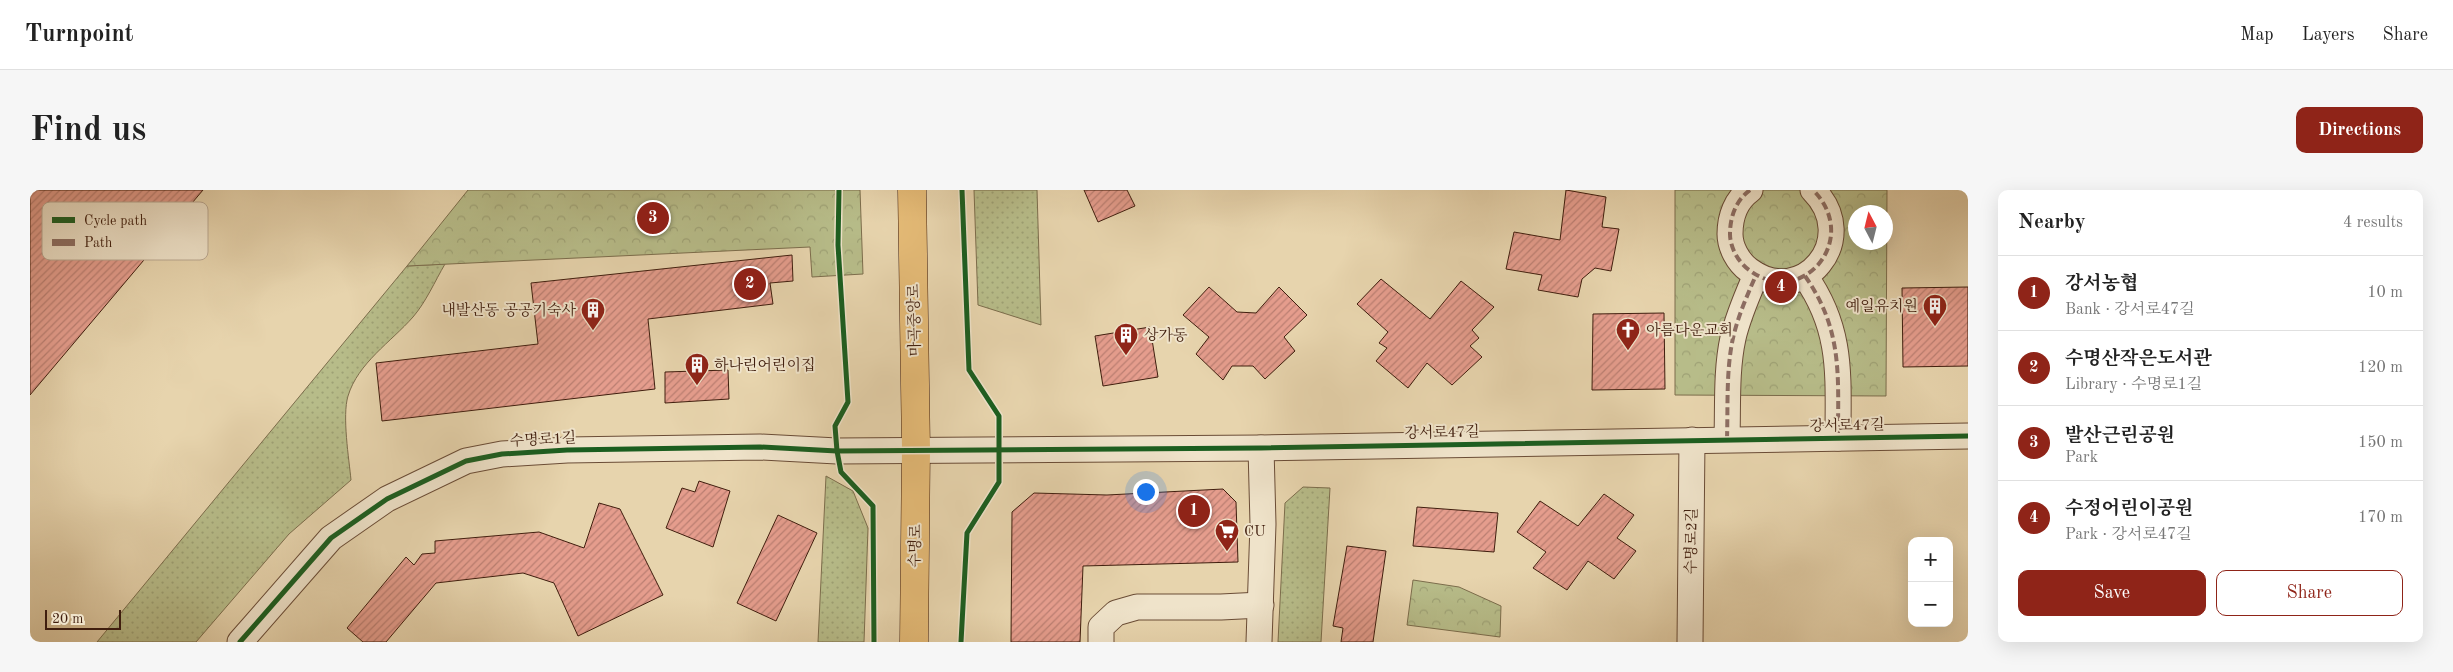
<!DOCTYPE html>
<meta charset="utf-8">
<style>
body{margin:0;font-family:"Old Standard TT","Noto Serif KR",serif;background:#f6f6f6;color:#222}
.controls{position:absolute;right:15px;bottom:15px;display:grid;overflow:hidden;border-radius:10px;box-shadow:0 5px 20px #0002}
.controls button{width:45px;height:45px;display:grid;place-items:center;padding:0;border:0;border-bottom:1px solid #e0e0e0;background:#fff;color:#222;font:25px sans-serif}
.compass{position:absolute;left:1818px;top:15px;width:45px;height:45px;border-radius:50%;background:#fff;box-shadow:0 5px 20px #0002;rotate:353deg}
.scale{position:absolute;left:15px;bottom:12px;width:76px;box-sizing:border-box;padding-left:5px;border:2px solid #401e0e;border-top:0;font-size:14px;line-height:18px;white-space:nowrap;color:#401e0e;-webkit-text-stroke:4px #efe3ca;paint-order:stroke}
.you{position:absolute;left:1115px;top:301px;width:18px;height:18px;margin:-12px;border:4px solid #fff;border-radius:50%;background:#1a73e8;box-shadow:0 0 0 8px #1a73e833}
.badge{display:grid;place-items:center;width:32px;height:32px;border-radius:50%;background:#8f2418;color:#fff;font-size:16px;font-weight:700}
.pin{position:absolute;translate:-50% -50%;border:2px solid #fff;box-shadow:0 1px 5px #0006}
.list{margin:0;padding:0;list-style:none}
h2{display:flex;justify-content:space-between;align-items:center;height:65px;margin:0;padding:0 20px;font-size:21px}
h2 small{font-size:16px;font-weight:400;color:#767676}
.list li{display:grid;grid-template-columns:32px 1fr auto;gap:15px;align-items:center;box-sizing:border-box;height:75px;padding:0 20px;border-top:1px solid #e0e0e0}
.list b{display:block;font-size:19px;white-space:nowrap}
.list p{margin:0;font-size:16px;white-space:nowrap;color:#767676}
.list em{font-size:16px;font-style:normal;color:#767676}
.actions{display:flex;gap:10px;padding:15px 20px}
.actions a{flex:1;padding:11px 0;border:1px solid #8f2418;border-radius:10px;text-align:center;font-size:18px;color:#8f2418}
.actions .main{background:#8f2418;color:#fff}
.map{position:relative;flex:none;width:1938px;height:452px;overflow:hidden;border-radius:10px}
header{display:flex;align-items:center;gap:30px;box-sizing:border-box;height:70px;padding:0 25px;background:#fff;border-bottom:1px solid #e0e0e0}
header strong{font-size:24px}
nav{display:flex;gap:28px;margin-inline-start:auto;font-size:18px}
.intro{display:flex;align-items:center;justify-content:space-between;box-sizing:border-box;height:120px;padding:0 30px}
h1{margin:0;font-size:35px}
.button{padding:12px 22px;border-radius:10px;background:#8f2418;color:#fff;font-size:18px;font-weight:700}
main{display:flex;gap:30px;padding:0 30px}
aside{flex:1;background:#fff;border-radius:10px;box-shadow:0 5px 20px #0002}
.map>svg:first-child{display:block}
.grass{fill:url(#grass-dots);stroke:#7c6d4c}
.forest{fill:url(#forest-crowns);stroke:#7c6d4c;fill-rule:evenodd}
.building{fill:url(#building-hatch);stroke:#401e0e}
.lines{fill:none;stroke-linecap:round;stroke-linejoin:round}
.minor-casing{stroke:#6a4c36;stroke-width:27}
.major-casing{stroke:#401e0e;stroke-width:29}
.minor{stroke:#efe3ca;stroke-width:25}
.major{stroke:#e4ba76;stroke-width:28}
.quiet{stroke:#8d6e63;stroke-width:4;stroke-dasharray:8 4;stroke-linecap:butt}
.cycleway-casing{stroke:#efe3ca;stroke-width:8}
.cycleway{stroke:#1b5e20;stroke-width:5}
.labels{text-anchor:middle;stroke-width:4;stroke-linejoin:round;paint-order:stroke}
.poi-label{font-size:15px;fill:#401e0e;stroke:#efe3ca;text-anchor:start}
.street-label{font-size:15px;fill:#401e0e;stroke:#efe3ca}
.key{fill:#efe3ca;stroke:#baa892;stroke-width:1}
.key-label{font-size:14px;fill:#401e0e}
</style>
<header>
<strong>Turnpoint</strong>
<nav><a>Map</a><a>Layers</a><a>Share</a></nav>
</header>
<div class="intro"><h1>Find us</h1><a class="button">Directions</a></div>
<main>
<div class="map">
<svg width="1938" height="452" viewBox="0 0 1938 452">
<defs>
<pattern id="grass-dots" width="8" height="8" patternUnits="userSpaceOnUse" patternTransform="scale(1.25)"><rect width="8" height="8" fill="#b7bc89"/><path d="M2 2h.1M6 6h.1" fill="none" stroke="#9ea175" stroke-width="1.8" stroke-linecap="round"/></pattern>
<pattern id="forest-crowns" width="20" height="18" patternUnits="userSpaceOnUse" patternTransform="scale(1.25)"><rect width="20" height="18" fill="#b7bc89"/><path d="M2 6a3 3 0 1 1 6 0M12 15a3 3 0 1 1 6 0" fill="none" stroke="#9ea175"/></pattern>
<pattern id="building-hatch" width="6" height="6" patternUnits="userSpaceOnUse" patternTransform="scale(1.25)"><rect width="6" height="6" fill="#e59d8d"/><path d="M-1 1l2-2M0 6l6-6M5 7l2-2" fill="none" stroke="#bb7f72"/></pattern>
</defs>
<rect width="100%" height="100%" fill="#e7d4ad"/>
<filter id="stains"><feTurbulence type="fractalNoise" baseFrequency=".004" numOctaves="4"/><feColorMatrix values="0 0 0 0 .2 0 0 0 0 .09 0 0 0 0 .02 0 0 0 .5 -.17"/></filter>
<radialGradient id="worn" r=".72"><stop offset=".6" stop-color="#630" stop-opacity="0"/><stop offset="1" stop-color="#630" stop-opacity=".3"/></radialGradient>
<!-- grass -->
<g class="grass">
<path d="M944 0H1007L1011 135 948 115Z"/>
<path d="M415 74C405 91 396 112 383 127 361 152 328 173 318 206 312 226 319 269 321 290L259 344 166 452H67L377 76Z"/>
<path d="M796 286 823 301 838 338 834 452H788Z"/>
<path d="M1273 297 1300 298 1291 452H1248L1255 313Z"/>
</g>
<!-- forest -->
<g class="forest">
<path d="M438 0H830L833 84 782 87 780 57 377 76Z"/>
<path d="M1645 0H1857L1856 206 1645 205ZM1826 22H1856V52H1826Z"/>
<path d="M1383 390 1429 397 1471 416 1470 447 1377 435Z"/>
</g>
<!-- building -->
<g class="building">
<path d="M0 0H173L0 205Z"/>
<path d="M1054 0H1097L1105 16 1068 32Z"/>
<path d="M1536 0 1576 7 1572 37 1589 39 1581 81 1565 78 1552 89 1548 107 1508 100 1512 85 1476 79 1484 42 1530 50Z"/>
<path d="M762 65 763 91 740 93 743 114 618 129 625 199 352 231 346 173 508 154 501 93Z"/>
<path d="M1351 89 1400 129 1431 91 1464 117 1442 140 1449 148 1440 156 1452 167 1422 195 1397 173 1378 198 1346 171 1357 158 1349 153 1358 142 1327 114Z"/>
<path d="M1179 97 1207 122 1226 123 1249 97 1277 125 1254 147 1265 161 1235 189 1223 176H1202L1193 190 1166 164 1179 147 1153 125Z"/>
<path d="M1938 97V176L1873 177 1872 98Z"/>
<path d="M1634 123 1635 199 1562 200 1563 124Z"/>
<path d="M1120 137 1128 187 1073 196 1065 146Z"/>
<path d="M698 180 699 209 635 213V182Z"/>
<path d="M669 291 700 301 683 357 636 338 652 298 665 302Z"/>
<path d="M1193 299 1206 312 1208 372 1053 376 1050 452H981L982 322 1004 303 1077 305Z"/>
<path d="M1574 304 1604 325 1587 348 1606 361 1584 389 1558 371 1537 400 1503 378 1516 362 1487 342 1510 311 1548 336Z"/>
<path d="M569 313 590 319 633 405 548 446 524 393 493 383 406 393 356 452H333L317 438 376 367 384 375 392 364 405 363V351L509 342 554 358Z"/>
<path d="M1387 317 1468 323 1464 362 1383 356Z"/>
<path d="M748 325 787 343 746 431 707 413Z"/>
<path d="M1317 356 1356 361 1343 452H1311L1313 438 1303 436Z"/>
</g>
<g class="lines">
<defs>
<g id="minor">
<path d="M1720 0C1706 10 1700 27 1700 44 1700 57 1708 72 1719 80 1772 120 1832 49 1783 0"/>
<path d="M1775 86C1813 140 1808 186 1808 248"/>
<path d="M1697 249C1698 216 1696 180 1703 148 1708 126 1717 106 1726 85"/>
<path d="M210 452 301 348 357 309 436 271 472 264 537 260 730 257 807 261 1231 258 1938 246"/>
<path d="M1071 452V437L1086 423 1107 417H1191L1231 415"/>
<path d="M1229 452 1233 334 1231 258"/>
<path d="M1660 452 1662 250"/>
</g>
<path id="major" d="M882 0 886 259 884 452"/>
</defs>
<!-- minor casing -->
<use href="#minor" class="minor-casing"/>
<!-- major casing -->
<use href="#major" class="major-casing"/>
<!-- minor -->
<use href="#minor" class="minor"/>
<!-- major -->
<use href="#major" class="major"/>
<!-- quiet -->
<g class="quiet">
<path d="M1720 0C1706 10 1700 27 1700 44 1700 57 1708 72 1719 80 1772 120 1832 49 1783 0"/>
<path d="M1775 86C1813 140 1808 186 1808 248"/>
<path d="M1697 249C1698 216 1696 180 1703 148 1708 126 1717 106 1726 85"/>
</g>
<defs>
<g id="cycleway">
<path d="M809 0 808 55 818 212 805 236 807 261 811 282 843 316 844 452"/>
<path d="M210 452 301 348 357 309 436 271 472 264 537 260 730 257 807 261 1231 258 1938 246"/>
<path d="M931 452 937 343 969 292V226L939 180 932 0"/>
</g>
</defs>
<!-- cycleway casing -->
<use href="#cycleway" class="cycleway-casing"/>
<!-- cycleway -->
<use href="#cycleway" class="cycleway"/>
</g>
<!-- icons -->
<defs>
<symbol id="building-pin" viewBox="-11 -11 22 30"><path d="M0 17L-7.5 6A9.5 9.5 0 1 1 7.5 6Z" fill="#8f2418" stroke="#efe3ca"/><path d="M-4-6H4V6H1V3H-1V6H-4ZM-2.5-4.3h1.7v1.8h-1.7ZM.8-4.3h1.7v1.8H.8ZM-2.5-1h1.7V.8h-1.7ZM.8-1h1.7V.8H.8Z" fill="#fff"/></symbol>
<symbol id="church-pin" viewBox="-11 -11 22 30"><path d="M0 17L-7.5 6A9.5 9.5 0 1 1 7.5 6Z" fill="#8f2418" stroke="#efe3ca"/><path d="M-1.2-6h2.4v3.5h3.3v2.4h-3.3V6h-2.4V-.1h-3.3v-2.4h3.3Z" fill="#fff"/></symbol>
<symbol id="supermarket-pin" viewBox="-11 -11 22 30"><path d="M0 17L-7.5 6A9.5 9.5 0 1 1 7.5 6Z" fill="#8f2418" stroke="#efe3ca"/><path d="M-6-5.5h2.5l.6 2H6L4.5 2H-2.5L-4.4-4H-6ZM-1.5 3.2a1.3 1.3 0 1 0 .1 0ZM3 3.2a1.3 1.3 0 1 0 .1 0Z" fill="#fff"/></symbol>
</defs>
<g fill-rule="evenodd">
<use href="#building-pin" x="1891" y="102" width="28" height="38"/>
<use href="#building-pin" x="549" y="106" width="28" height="38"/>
<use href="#church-pin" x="1584" y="126" width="28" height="38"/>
<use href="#building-pin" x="1082" y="131" width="28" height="38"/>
<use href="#building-pin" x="653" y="161" width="28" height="38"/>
<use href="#supermarket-pin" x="1183" y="327" width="28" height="38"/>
</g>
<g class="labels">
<!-- poi labels -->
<g class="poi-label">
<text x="1888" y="121" text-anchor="end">예일유치원</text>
<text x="546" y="125" text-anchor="end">내발산동 공공기숙사</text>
<text x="1616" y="145">아름다운교회</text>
<text x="1114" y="150">상가동</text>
<text x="684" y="180">하나린어린이집</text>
<text x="1214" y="346">CU</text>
</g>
<!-- street labels -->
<g class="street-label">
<text transform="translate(884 130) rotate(-91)" y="5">마곡중앙로</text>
<text transform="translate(1817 235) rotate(-1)" y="5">강서로47길</text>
<text transform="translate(1412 242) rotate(-1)" y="5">강서로47길</text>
<text transform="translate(513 249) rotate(-3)" y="5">수명로1길</text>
<text transform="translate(1661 351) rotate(-89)" y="5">수명로2길</text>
<text transform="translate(885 356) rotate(-89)" y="5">수명로</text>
</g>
</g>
<!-- legend -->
<rect x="12" y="12" width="166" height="58" rx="8" class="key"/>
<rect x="22" y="27" width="23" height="6" fill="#1b5e20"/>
<rect x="22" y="49" width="23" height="7" fill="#8d6e63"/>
<g class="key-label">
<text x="54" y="35">Cycle path</text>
<text x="54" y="57">Path</text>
</g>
<rect width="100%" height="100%" filter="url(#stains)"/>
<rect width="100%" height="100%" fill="url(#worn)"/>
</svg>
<div class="controls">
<button>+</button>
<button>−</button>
</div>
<svg class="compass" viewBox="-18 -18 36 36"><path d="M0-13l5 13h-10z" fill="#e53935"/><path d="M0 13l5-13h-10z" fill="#767676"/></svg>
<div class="scale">20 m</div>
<div class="you"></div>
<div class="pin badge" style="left:1164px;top:321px">1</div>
<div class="pin badge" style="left:720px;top:94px">2</div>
<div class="pin badge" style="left:623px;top:28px">3</div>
<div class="pin badge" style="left:1751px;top:97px">4</div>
</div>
<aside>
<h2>Nearby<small>4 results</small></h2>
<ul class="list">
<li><span class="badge">1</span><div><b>강서농협</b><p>Bank · 강서로47길</p></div><em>10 m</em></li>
<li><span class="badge">2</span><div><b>수명산작은도서관</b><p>Library · 수명로1길</p></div><em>120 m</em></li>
<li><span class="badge">3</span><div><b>발산근린공원</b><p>Park</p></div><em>150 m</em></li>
<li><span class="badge">4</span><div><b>수정어린이공원</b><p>Park · 강서로47길</p></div><em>170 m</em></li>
</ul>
<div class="actions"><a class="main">Save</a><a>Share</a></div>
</aside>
</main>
